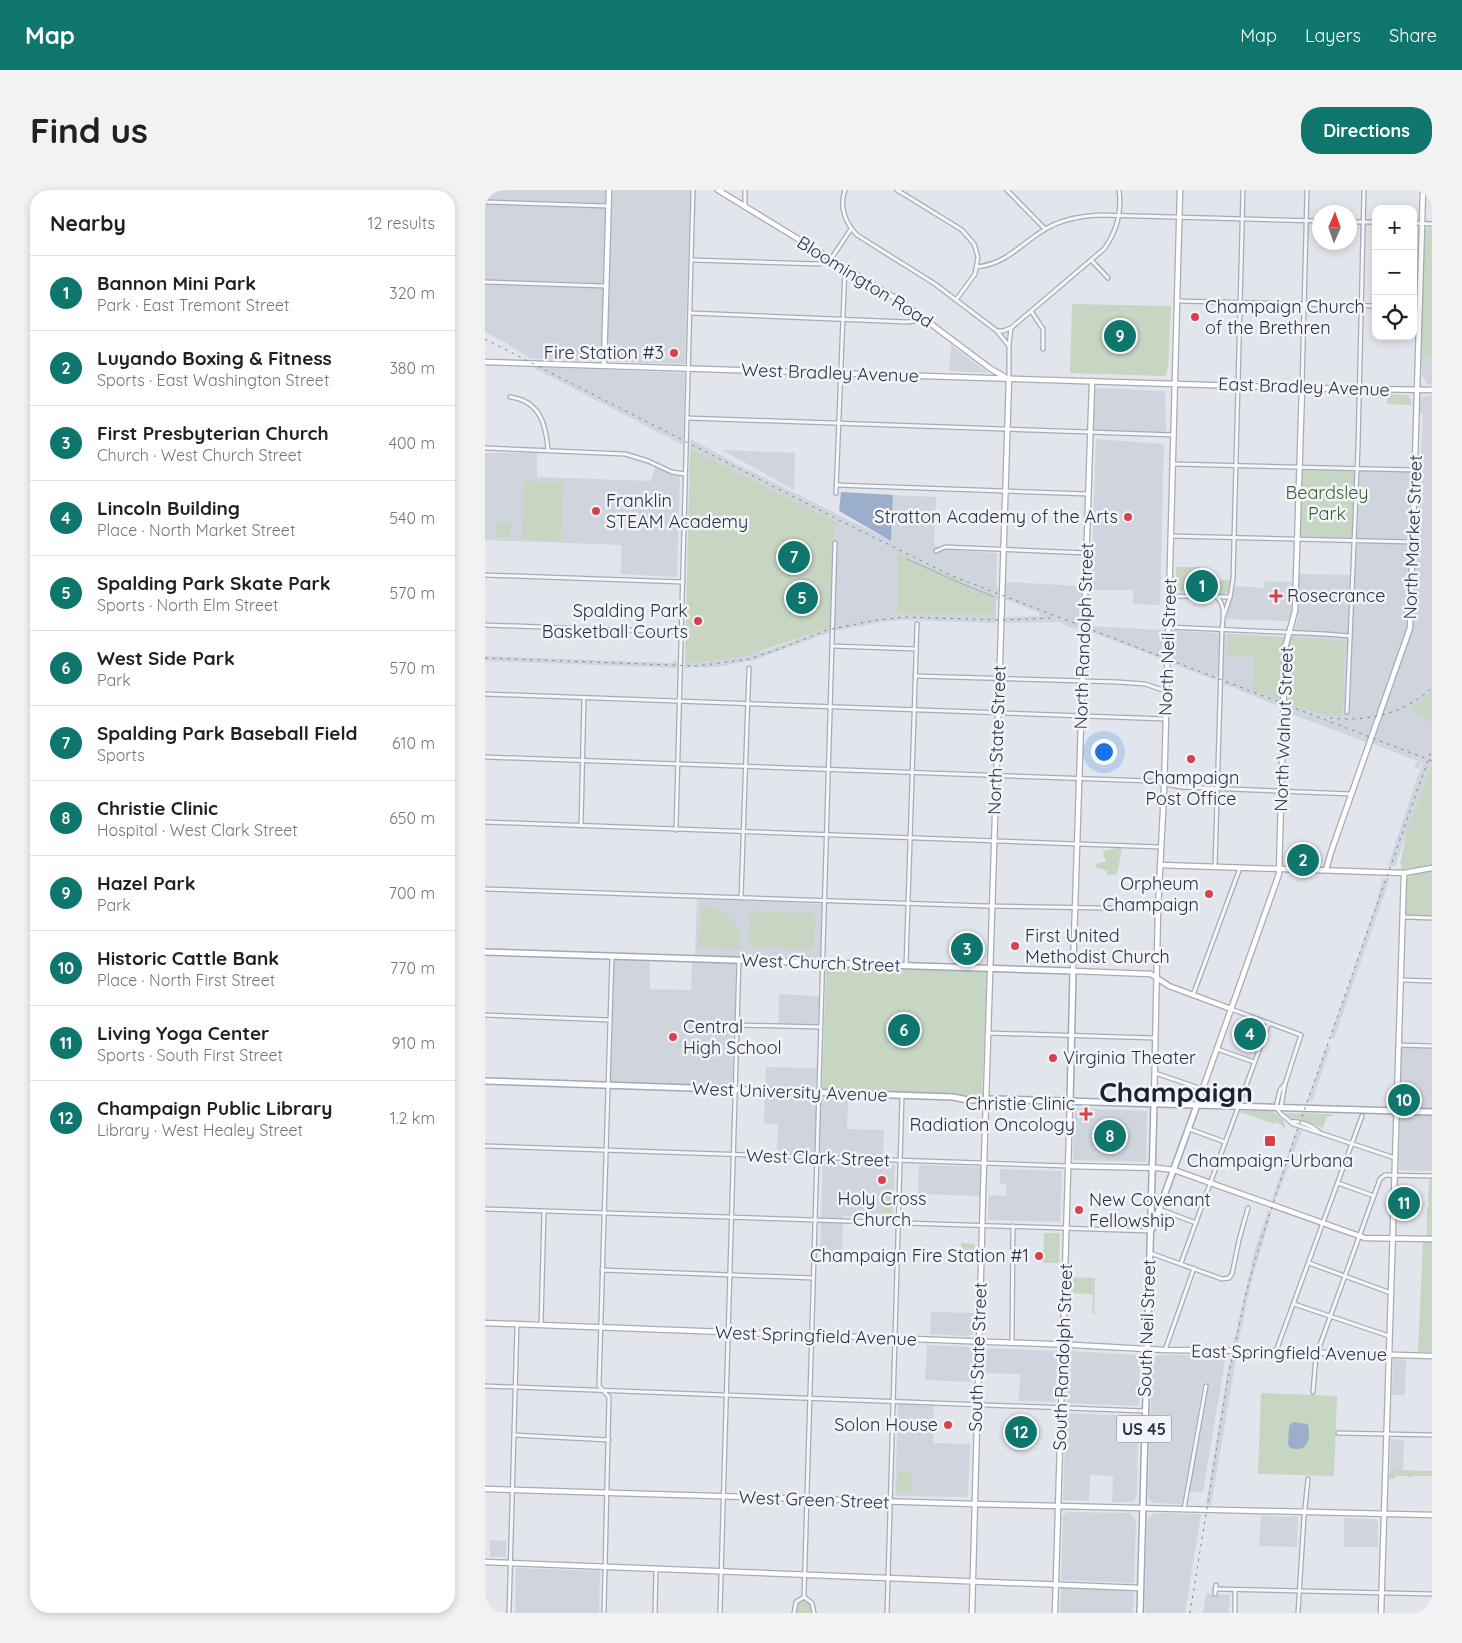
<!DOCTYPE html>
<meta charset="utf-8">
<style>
body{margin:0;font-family:Quicksand,sans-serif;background:#f2f2f2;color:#202124}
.controls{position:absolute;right:15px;top:15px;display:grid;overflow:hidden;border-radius:10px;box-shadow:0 2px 8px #0003}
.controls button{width:45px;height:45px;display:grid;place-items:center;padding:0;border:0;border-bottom:1px solid #e0e0e0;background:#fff;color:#202124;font:25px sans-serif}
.compass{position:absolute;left:827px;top:15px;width:45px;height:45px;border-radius:50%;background:#fff;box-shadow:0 2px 8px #0003;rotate:2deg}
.you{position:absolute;left:618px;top:561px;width:18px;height:18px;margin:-12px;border:4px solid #fff;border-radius:50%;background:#1a73e8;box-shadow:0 0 0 8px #1a73e833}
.badge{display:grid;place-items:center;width:32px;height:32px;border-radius:50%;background:#0f766e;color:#fff;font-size:16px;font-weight:700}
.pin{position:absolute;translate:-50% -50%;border:2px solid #fff;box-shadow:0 1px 5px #0006}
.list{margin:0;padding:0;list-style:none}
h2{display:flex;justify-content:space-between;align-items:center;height:65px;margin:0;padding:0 20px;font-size:21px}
h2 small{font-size:16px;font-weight:400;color:#757577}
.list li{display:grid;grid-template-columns:32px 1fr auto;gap:15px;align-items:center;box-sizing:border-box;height:75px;padding:0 20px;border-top:1px solid #e0e0e0}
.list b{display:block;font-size:19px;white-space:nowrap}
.list p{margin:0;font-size:16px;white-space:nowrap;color:#757577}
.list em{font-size:16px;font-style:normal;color:#757577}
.icon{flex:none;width:28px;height:28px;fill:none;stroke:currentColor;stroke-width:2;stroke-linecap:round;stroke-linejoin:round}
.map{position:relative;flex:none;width:947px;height:1423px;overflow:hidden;border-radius:20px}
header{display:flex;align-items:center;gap:30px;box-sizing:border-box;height:70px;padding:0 25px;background:#0f766e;color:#fff}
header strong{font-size:24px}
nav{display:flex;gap:28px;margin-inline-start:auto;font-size:18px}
.intro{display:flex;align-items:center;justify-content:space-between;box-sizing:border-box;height:120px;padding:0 30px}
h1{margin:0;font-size:35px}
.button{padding:12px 22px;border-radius:20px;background:#0f766e;color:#fff;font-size:18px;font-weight:700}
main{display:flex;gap:30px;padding:0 30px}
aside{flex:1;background:#fff;border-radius:20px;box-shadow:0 2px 8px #0003}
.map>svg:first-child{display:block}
.built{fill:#d0d4dd}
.green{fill:#c6d6c3}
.water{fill:#9bafcd}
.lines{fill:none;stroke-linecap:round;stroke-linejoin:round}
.stream{stroke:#9bafcd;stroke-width:1}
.street-casing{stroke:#a7abb6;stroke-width:5.5}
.secondary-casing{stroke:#a7abb6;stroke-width:7}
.primary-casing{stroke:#a1a8b8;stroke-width:8}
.street{stroke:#f5f6f9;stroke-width:3}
.secondary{stroke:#fff;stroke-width:4.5}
.primary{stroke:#fff;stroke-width:5}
.rail{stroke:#7a8396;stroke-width:1;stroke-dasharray:2.5 5;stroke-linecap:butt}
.poi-dot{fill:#d7414b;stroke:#f2f4f8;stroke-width:2}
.labels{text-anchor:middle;stroke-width:5;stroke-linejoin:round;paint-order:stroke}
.shield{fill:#f2f4f8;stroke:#656c7b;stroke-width:1}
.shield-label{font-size:16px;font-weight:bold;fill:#293145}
.street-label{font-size:18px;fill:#293145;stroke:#f2f4f8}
.poi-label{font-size:18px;fill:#293145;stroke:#f2f4f8;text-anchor:start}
.park-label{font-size:18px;fill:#3a6135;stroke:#f2f4f8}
.town-label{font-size:28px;font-weight:bold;fill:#1b2235;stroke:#f2f4f8}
</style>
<header>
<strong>Map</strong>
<nav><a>Map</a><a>Layers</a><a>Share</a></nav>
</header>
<div class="intro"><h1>Find us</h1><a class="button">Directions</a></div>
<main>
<aside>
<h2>Nearby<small>12 results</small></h2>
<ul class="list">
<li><span class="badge">1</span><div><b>Bannon Mini Park</b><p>Park · East Tremont Street</p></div><em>320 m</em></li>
<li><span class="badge">2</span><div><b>Luyando Boxing &amp; Fitness</b><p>Sports · East Washington Street</p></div><em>380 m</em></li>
<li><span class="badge">3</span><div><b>First Presbyterian Church</b><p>Church · West Church Street</p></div><em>400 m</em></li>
<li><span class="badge">4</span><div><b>Lincoln Building</b><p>Place · North Market Street</p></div><em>540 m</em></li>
<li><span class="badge">5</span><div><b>Spalding Park Skate Park</b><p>Sports · North Elm Street</p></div><em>570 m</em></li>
<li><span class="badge">6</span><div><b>West Side Park</b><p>Park</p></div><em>570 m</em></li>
<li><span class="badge">7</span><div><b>Spalding Park Baseball Field</b><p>Sports</p></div><em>610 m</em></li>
<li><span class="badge">8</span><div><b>Christie Clinic</b><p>Hospital · West Clark Street</p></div><em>650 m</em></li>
<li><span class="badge">9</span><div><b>Hazel Park</b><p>Park</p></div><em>700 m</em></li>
<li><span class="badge">10</span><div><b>Historic Cattle Bank</b><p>Place · North First Street</p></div><em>770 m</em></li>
<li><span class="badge">11</span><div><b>Living Yoga Center</b><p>Sports · South First Street</p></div><em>910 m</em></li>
<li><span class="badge">12</span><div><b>Champaign Public Library</b><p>Library · West Healey Street</p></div><em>1.2 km</em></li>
</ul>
</aside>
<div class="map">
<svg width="947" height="1423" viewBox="0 0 947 1423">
<rect width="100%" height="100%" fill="#e2e5eb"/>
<!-- built -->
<g class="built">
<path d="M0 0H205L200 174 46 169 18 151 0 142Z"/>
<path d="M466 155 503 183 464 181Z"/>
<path d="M936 165H947V195L942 194 937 185Z"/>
<path d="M47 177 200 183 198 254H196Z"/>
<path d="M612 198 680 201 681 242 677 243 608 240 609 201Z"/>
<path d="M947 205V575L910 676H903L931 590 938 573 936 572 934 579 929 577 933 571 888 554 899 521 891 523 881 552 801 522V513L796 511V517L739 494V489L731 486 730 490 688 474V469L677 465V469L606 442V437L603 436 807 447 813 427 814 384 867 385 868 352 872 351 875 281 935 282 938 225 935 224V210L940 206Z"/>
<path d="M206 249 250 273 406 351 408 305 451 307 449 355 462 360 511 363 512 364 511 396 513 397V410H511V407L424 423 511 425V433L421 430 403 431 350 441 349 379 351 331 205 259Z"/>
<path d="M611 249 679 254 675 415 648 414V400H606Z"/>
<path d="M237 260 310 263 309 300Z"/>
<path d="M0 263H52V287L166 291 170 277 195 285 192 387 136 384V355L0 350Z"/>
<path d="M780 391 807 392 806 424 804 431 741 429 750 396 779 398Z"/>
<path d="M521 392 597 396 595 439 586 438 575 432 520 433V427L554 426 555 423 520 409Z"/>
<path d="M346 437V442L269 470 233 477 199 478 200 473 242 470 280 461Z"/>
<path d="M0 466 187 473 188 471H192V478L0 471Z"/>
<path d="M898 688H905L849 849 845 848 889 720Z"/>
<path d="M212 709 337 714 335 769 210 765Z"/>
<path d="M128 770 165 771V799L206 800 207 771 251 773 248 898 124 894Z"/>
<path d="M294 804 335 806 333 833 330 835 294 833Z"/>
<path d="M842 855 846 856 827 911H822Z"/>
<path d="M916 857 947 858V981L914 980Z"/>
<path d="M281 877 332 878 330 908 363 909 362 939 399 940 398 967 292 963 293 934 279 933Z"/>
<path d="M590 918 662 921 661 972 588 970Z"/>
<path d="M812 939 817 941 790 1011 787 1009Z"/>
<path d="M338 973 410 975 408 1028 358 1026 357 1062 335 1061Z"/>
<path d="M434 975 496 977V1006L433 1004Z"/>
<path d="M515 979 577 981 575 1032 503 1030 504 1005 521 1006V994L515 993Z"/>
<path d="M783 1020 787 1021 766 1094 753 1154H748L770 1059Z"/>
<path d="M446 1122 489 1123V1143L486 1145 479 1146 445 1144Z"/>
<path d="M442 1155 486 1157 488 1159 487 1192 440 1190Z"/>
<path d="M498 1158 571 1161 573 1162 570 1212 534 1211 535 1184 498 1183Z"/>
<path d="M585 1161 653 1165 655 1169 654 1216 581 1213 582 1164Z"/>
<path d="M674 1165H741L718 1302H704L724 1193H718L697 1314 668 1313 663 1308 667 1172 669 1167Z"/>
<path d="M746 1167H751V1170L726 1315H721L743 1178Z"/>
<path d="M908 1169 921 1170 920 1205H907Z"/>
<path d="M413 1214 449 1216 448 1253 485 1254 483 1307 410 1306Z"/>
<path d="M581 1223 653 1226 652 1306 649 1311 646 1312H627L628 1286 605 1285 604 1311 578 1310Z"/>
<path d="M906 1249 919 1250 918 1280H905Z"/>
<path d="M582 1322 645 1323 648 1326 651 1330 649 1393 576 1390 578 1325Z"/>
<path d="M670 1323 716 1324 700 1423H660L662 1329Z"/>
<path d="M776 1326 813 1327 812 1357 774 1356Z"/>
<path d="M859 1328 890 1329 893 1332V1357H859Z"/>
<path d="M5 1350 21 1351V1367H5Z"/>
<path d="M31 1378 115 1381 114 1423H30Z"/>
<path d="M577 1398 646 1401 649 1404 648 1423H575L576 1399Z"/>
<path d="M721 1404 745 1405 744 1423H718Z"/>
</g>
<!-- green -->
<g class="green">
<path d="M944 37 947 38V165H936L939 43 940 39Z"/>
<path d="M587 114 686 116 683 178 680 186 585 183Z"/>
<path d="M902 204 923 205 928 215 902 214Z"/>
<path d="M205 259 351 331 346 437 264 465 242 470 200 473Z"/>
<path d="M815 278 871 279 868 348 813 347Z"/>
<path d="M39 291 78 292 76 351 37 349Z"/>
<path d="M12 332H26L25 348 11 347Z"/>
<path d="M413 363 511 407V425L413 423Z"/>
<path d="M691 377H715V390H745L743 402 740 404 733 405V402H715L714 405 713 402 693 401V403H691Z"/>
<path d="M743 444 860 451 857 527C826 524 797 511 768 500L769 467 742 466Z"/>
<path d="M947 502V534L925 518Z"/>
<path d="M947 575V676L916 679 917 674H915L921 645Z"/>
<path d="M632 658 637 659 632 684 622 685V681L610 677 611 674 621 671 618 663 619 661Z"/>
<path d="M947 680V725H923L921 723 922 689 925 685Z"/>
<path d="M216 717C242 718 256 733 255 759L216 757 213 755Z"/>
<path d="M268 721 328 723V726L330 727 329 756H327V759L267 757V754L264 753 265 724H268Z"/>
<path d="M341 776 502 782 497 908 467 904 337 900Z"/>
<path d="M756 921H787L799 931 800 938 797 937V935L790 932 789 934 755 922Z"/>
<path d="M798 923 848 924V926L842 927 838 938 812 928 806 929Z"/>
<path d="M947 988V1046H942V1018L944 1014 943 1011 944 990Z"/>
<path d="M397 1003H408L407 1027H397Z"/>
<path d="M559 1043H575L574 1073H558Z"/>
<path d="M938 1052H947V1162H933Z"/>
<path d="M476 1053 490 1054 489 1065H475Z"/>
<path d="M583 1087 610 1088 609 1122 611 1124H607L608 1104 583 1103Z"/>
<path d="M776 1203 852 1206 849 1286 773 1284Z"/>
<path d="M905 1280 947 1281V1286H928L924 1288 923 1286H911L909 1289H904Z"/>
<path d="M413 1282H427L426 1301 412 1300Z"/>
<path d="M319 1410 326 1413 327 1423H310V1415L315 1411Z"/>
</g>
<!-- water -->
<g class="water">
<path d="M356 302 408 305 406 351 354 321Z"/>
<path d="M808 1232 823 1234C826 1249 823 1263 805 1258L803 1254 804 1236Z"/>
</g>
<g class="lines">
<!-- stream -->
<path class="stream" d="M422 369 475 393 510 407"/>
<defs>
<g id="street">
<path d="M360 0C354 16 360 33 372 45L450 94 512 141H518L526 138"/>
<path d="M412 0 477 40 489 54 493 67 490 84 471 110"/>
<path d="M522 0 560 39"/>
<path d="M0 12 123 16"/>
<path d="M260 16V0"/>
<path d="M864 32H891"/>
<path d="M928 33 947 34"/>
<path d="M207 70 334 74 346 69 366 39"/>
<path d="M607 71 623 88"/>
<path d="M492 77C523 73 534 55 559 40 576 29 595 26 615 25L834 31"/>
<path d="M0 92 121 96"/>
<path d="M693 111 891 116"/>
<path d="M546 121 558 139V159"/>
<path d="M205 123 422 132 431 131 436 126"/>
<path d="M512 141 524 156"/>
<path d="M524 188V156L526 138 619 59C632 41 637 22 634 0"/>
<path d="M817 198 822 0"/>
<path d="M25 207C55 211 61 234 63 260"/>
<path d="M202 228 689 245"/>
<path d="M0 258 140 264 163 271 187 282 200 284"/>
<path d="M689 274 930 280"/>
<path d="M351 295 603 304"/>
<path d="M351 303 360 77"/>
<path d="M686 346 928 352"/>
<path d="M451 361 460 357 601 363"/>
<path d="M0 385 198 392"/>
<path d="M684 406 745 407"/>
<path d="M739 425 745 407 748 389 758 0"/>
<path d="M0 435 196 442"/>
<path d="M683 437 840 444 865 446"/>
<path d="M347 456 431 459"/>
<path d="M430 486 632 492 660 494 681 501"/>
<path d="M0 504 681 529"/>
<path d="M862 522 873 257 879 0"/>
<path d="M0 567 665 591 696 597 866 604"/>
<path d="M0 632 676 657"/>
<path d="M96 636 99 508"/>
<path d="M191 640 208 0"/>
<path d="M730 677 737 440C738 427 741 417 732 407"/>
<path d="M0 699 502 716 673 719"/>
<path d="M256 708 264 478"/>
<path d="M917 727 947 728"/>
<path d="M421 776 432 434"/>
<path d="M916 790 947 791"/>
<path d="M708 805 755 678"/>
<path d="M746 819 816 845 800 894 796 917"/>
<path d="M0 825 125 830"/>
<path d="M252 835 335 837"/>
<path d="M503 843 670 848"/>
<path d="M913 855 947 856"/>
<path d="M732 859 769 872"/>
<path d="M670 883 717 899 723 905 750 915"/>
<path d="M800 894 795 900 791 917 795 923 808 934 910 968"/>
<path d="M806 932C813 930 828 936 834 942"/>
<path d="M704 939 740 952"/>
<path d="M0 956 583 976"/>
<path d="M853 993 889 1006"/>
<path d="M0 1019 665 1041"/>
<path d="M674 1019 711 1033"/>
<path d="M665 1063 737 1089 744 1088 747 1084 754 1050 763 1018"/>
<path d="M696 1073 784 833"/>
<path d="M824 1073 906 1103"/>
<path d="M117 1080 328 1088"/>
<path d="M809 1114 904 1146"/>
<path d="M56 1135 59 1021"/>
<path d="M527 1153 528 1036"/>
<path d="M680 1160 709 1078"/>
<path d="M791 1161 877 926"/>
<path d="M0 1196 660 1221"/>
<path d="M828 1202 831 1166 895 989 900 985 947 986"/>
<path d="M853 1243 947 1245"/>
<path d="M29 1245 124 1250"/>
<path d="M699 1319 721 1196"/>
<path d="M730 1399 947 1404"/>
<path d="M730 1404 731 1395"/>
<path d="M319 1407 350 353"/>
<path d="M24 1423 32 1134"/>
<path d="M119 1423 124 1207 114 1196 127 766"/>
<path d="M170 1423 171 1379"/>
<path d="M235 1423 254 770"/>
<path d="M309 1423 311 1412 319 1407 327 1413 329 1423"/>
<path d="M402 1423 417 906"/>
<path d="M750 1423V1400"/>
<path d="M813 1423 819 1327 823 1289"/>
</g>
<g id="secondary">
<path d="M233 0 418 113 506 179 520 187"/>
<path d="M0 172 817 198 947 200"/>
<path d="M119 175 124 0"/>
<path d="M607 191 588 781 666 784 684 796 746 819"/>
<path d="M675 675 919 683 947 678"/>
<path d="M841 680 846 662 925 438 938 0"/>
<path d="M669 914 673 719 679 601 695 0"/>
<path d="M712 915 794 684 800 458 810 421 817 198"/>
<path d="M583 976 673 978 689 980 880 1048 947 1049"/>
<path d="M0 1133 589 1155 680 1160 778 1161 947 1166"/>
<path d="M0 1299 489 1314 947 1325"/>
<path d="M0 1372 655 1398"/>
<path d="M487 1423 498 1004 524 188"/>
<path d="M570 1423 585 912"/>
<path d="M896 1423 919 683"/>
</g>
<g id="primary">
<path d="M0 762 588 781 585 912"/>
<path d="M0 891 468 907 483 910 510 909 947 922"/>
<path d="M667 1039 712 915"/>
<path d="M655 1423 669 914"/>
</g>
</defs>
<!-- street casing -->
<use href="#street" class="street-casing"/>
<!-- secondary casing -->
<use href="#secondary" class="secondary-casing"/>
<!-- primary casing -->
<use href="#primary" class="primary-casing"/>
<!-- street -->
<use href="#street" class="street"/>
<!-- secondary -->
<use href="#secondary" class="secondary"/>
<!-- primary -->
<use href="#primary" class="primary"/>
<!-- rail -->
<g class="rail">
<path d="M0 149 354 330 467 386 947 571"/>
<path d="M0 468 212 476 264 469 297 458 342 440 386 431 419 427 516 430 568 428"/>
<path d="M845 528C882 532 919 524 947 498"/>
<path d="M705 1423 743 1188 761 1104 773 1060 808 952 947 559"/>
</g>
</g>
<!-- markers -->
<g class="poi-dot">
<circle cx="710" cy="127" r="5"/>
<circle cx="189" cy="163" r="5"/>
<circle cx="111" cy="321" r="5"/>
<circle cx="643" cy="327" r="5"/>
<path d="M788.5 398.5h5v5h5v5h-5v5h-5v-5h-5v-5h5z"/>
<circle cx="213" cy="431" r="5"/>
<circle cx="706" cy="569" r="5"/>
<circle cx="724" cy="704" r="5"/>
<circle cx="530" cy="756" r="5"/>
<circle cx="188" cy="847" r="5"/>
<circle cx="568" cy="868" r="5"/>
<path d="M598.5 916.5h5v5h5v5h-5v5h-5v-5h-5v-5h5z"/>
<rect x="779" y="945" width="12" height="12" rx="2.5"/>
<circle cx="397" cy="990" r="5"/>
<circle cx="594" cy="1020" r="5"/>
<circle cx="554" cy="1066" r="5"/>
<circle cx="463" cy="1235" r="5"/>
</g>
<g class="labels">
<!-- shield labels -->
<rect class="shield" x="631.5" y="1225.5" width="55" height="27" rx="4"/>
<g class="shield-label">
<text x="659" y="1245">US 45</text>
</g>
<!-- street labels -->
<g class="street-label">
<text transform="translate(380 92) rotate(32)" y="6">Bloomington Road</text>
<text transform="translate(345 183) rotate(2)" y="6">West Bradley Avenue</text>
<text transform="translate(819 197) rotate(2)" y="6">East Bradley Avenue</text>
<text transform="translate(928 347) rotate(-88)" y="6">North Market Street</text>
<text transform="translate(599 446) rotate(-88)" y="6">North Randolph Street</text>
<text transform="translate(683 457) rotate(-88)" y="6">North Neil Street</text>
<text transform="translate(799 539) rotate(-88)" y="6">North Walnut Street</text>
<text transform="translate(512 550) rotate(-88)" y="6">North State Street</text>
<text transform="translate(336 773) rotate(2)" y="6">West Church Street</text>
<text transform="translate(305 902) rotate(2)" y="6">West University Avenue</text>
<text transform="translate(333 968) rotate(2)" y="6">West Clark Street</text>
<text transform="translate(662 1138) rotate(-88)" y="6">South Neil Street</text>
<text transform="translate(331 1146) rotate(2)" y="6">West Springfield Avenue</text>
<text transform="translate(804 1163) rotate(1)" y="6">East Springfield Avenue</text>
<text transform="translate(493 1167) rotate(-88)" y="6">South State Street</text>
<text transform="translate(578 1167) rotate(-88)" y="6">South Randolph Street</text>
<text transform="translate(329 1310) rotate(2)" y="6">West Green Street</text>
</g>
<!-- poi labels -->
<g class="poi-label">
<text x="720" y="123">Champaign Church<tspan x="720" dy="21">of the Brethren</tspan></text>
<text x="179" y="169" text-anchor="end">Fire Station #3</text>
<text x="121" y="317">Franklin<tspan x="121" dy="21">STEAM Academy</tspan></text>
<text x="633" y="333" text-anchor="end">Stratton Academy of the Arts</text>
<text x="802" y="412">Rosecrance</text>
<text x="203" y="427" text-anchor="end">Spalding Park<tspan x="203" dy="21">Basketball Courts</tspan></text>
<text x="706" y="594" text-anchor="middle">Champaign<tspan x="706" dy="21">Post Office</tspan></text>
<text x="714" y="700" text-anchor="end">Orpheum<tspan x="714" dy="21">Champaign</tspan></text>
<text x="540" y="752">First United<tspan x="540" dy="21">Methodist Church</tspan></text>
<text x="198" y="843">Central<tspan x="198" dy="21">High School</tspan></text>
<text x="578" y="874">Virginia Theater</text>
<text x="590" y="920" text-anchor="end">Christie Clinic<tspan x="590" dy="21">Radiation Oncology</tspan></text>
<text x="785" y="977" text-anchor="middle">Champaign-Urbana</text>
<text x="397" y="1015" text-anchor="middle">Holy Cross<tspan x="397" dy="21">Church</tspan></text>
<text x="604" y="1016">New Covenant<tspan x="604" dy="21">Fellowship</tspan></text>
<text x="544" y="1072" text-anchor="end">Champaign Fire Station #1</text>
<text x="453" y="1241" text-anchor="end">Solon House</text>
</g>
<!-- park labels -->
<g class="park-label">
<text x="842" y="309">Beardsley<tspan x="842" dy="21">Park</tspan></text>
</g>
<!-- town labels -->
<g class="town-label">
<text x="691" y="912">Champaign</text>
</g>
</g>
</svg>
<div class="controls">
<button>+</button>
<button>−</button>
<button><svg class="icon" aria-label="locate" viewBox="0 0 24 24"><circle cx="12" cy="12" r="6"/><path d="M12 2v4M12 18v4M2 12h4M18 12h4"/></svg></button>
</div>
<svg class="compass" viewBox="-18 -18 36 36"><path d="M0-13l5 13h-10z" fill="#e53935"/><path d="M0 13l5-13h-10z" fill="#757577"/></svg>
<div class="you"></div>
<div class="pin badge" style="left:717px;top:396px">1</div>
<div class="pin badge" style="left:818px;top:670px">2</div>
<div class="pin badge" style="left:482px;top:759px">3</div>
<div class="pin badge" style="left:765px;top:844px">4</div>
<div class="pin badge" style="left:317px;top:408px">5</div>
<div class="pin badge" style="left:419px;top:840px">6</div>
<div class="pin badge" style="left:309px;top:367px">7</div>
<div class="pin badge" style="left:625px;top:946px">8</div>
<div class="pin badge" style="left:635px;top:146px">9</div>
<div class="pin badge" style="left:919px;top:910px">10</div>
<div class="pin badge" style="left:919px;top:1013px">11</div>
<div class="pin badge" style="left:536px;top:1242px">12</div>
</div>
</main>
